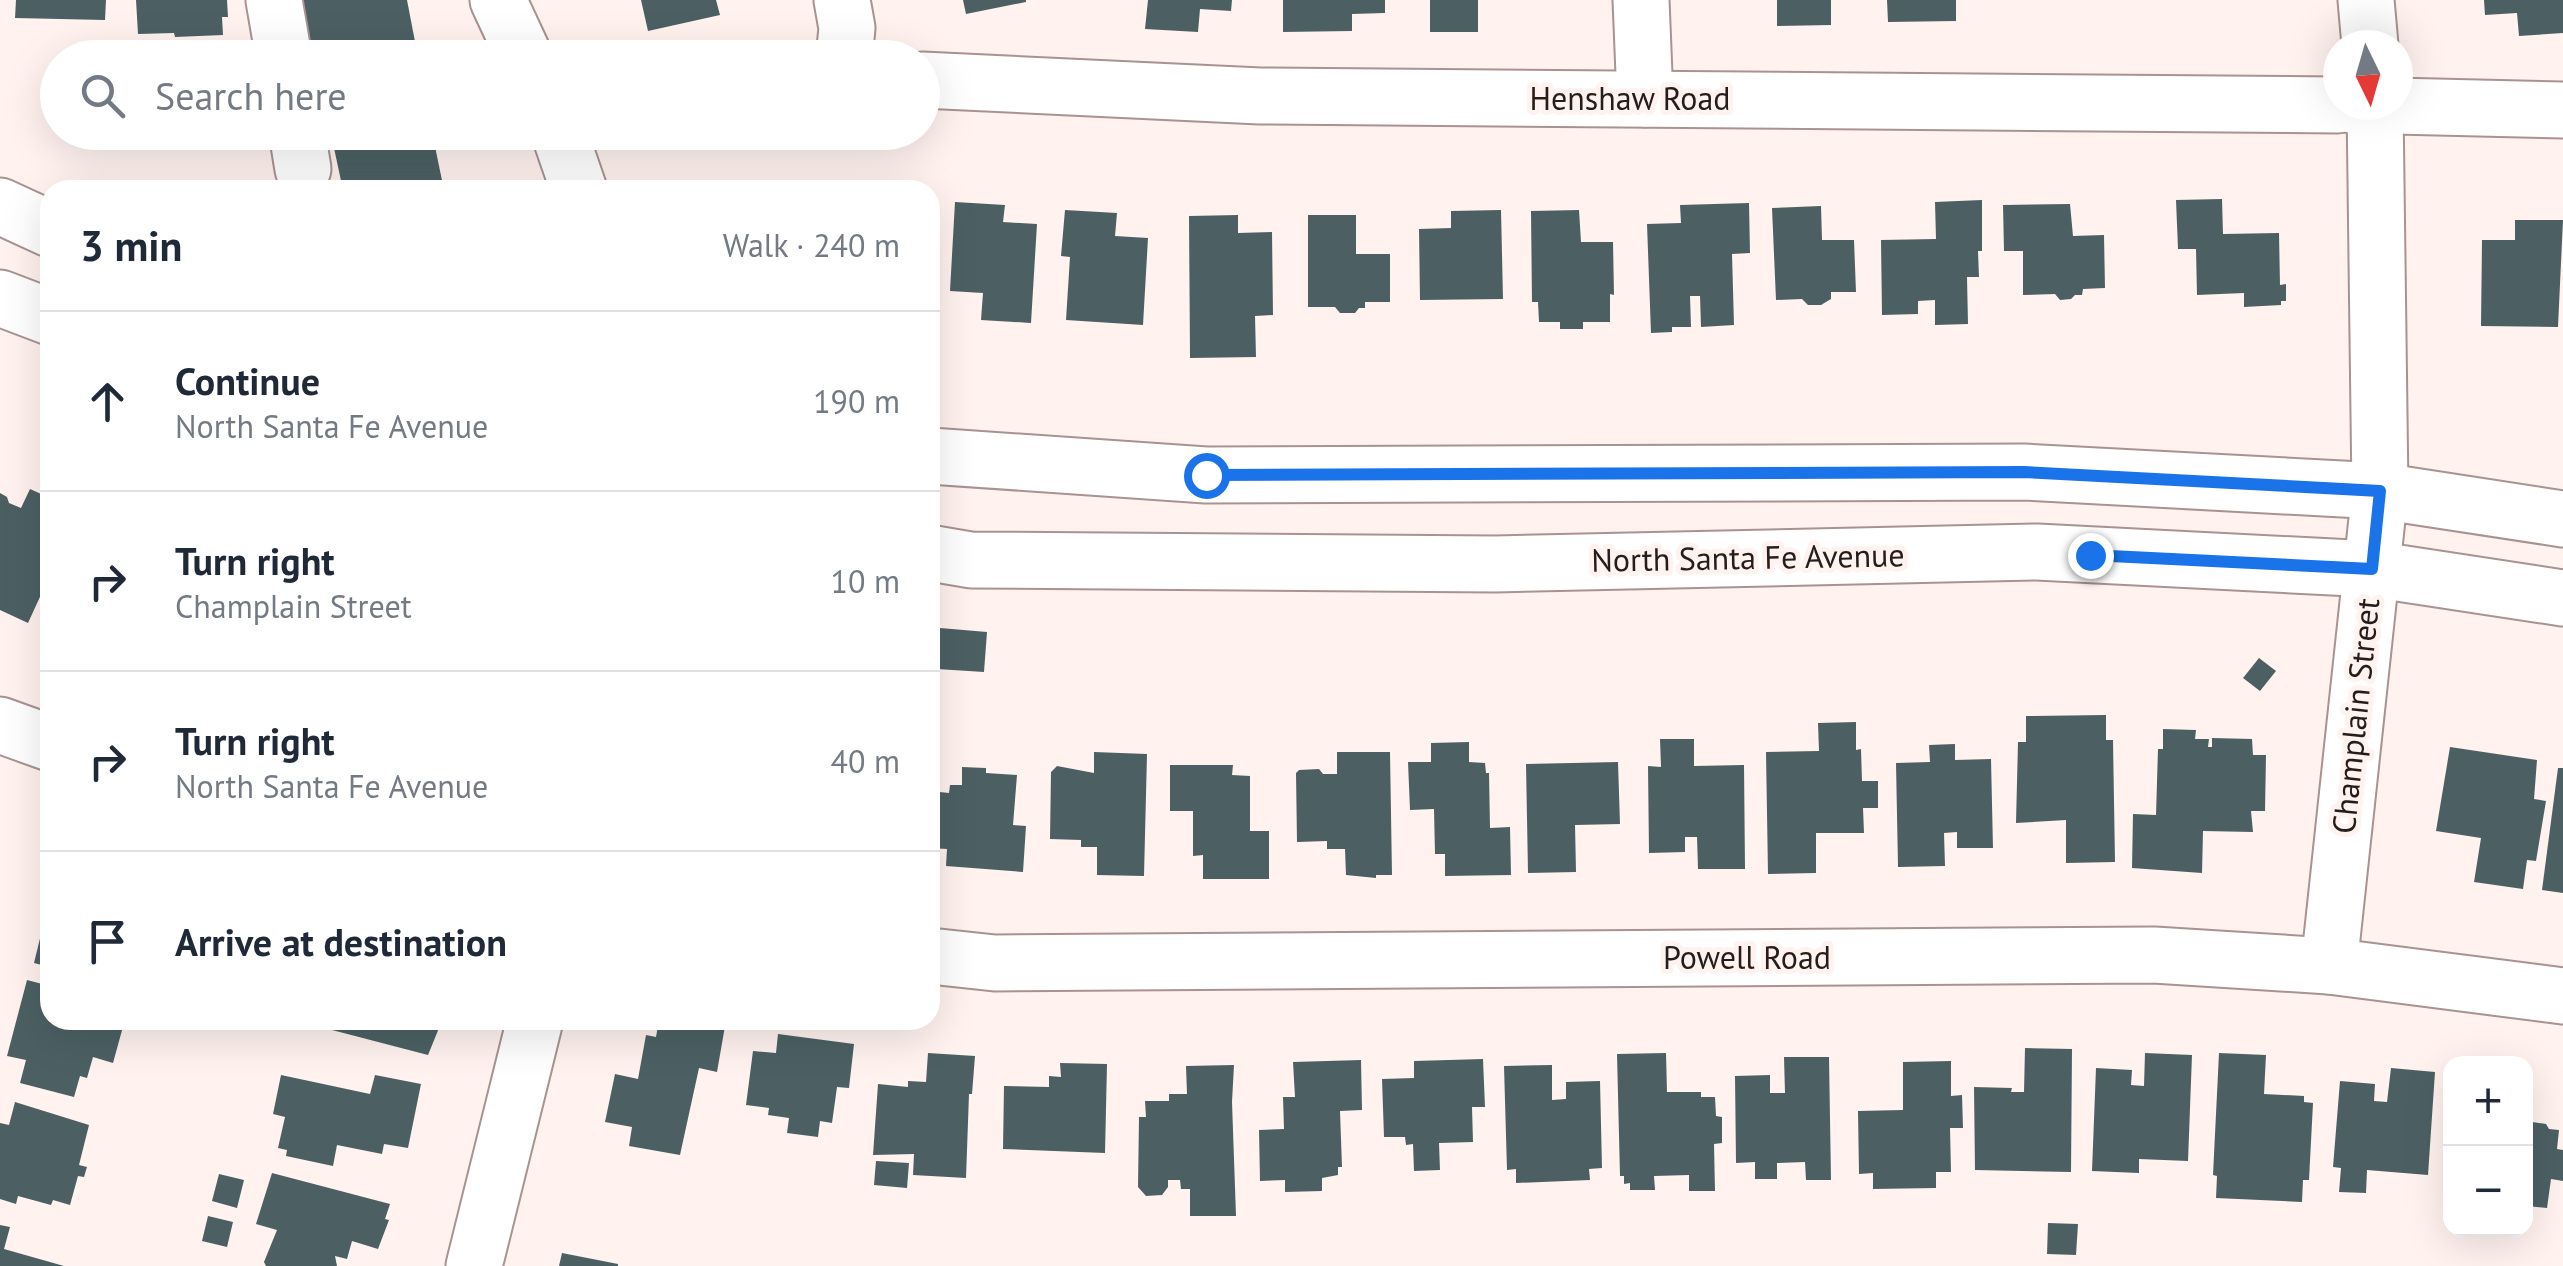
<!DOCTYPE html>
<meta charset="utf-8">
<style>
body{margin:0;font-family:"PT Sans",sans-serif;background:#f2f2f3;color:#1f2937}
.controls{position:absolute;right:30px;bottom:30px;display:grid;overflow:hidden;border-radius:20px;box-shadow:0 10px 40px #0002}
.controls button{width:90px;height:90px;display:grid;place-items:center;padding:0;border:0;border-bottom:2px solid #e0e1e3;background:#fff;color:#1f2937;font:50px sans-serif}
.compass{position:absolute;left:2323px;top:30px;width:90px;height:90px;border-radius:50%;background:#fff;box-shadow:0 10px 40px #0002;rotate:175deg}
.stop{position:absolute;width:30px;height:30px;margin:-22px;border:8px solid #1a73e8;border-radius:50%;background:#fff}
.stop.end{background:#1a73e8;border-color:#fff;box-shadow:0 2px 10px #0008}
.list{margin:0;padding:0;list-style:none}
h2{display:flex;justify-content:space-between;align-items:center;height:130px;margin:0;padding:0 40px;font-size:42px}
h2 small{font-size:32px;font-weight:400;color:#747a83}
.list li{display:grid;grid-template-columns:65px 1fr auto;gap:30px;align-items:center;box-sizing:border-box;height:180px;padding:0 40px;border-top:2px solid #e0e1e3}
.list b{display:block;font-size:38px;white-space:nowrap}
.list p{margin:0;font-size:32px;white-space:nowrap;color:#747a83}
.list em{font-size:32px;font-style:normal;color:#747a83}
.icon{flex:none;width:55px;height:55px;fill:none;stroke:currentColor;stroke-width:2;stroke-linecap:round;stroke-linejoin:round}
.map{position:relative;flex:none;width:2563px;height:1266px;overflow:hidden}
.search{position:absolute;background:#fff;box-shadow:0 10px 40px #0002;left:40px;top:40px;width:900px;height:110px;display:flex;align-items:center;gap:25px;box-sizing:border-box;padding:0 35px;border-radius:55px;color:#747a83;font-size:38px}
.panel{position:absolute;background:#fff;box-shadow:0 10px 40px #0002;left:40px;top:180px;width:900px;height:850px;border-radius:30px}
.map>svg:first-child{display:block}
.building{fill:#4c6064}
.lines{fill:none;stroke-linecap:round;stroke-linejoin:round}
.minor-casing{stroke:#a89390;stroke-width:59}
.major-casing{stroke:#a89390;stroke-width:59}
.minor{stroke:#fff;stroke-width:55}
.major{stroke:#fff;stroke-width:55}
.route{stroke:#1a73e8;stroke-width:12}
.labels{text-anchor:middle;stroke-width:10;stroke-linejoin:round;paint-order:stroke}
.street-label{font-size:32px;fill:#251d1c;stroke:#fff2ef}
</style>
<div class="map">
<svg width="2563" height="1266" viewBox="0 0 2563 1266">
<rect width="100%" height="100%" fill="#fff2ef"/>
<!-- building -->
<g class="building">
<path d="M16 0H106L105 20 15 18Z"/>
<path d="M136 0H227L228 17H222L223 35 175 37 174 33 138 34Z"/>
<path d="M300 0H407L417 52 384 58H310Z"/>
<path d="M641 0H716L720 15 648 31Z"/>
<path d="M963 0H1026V2L966 14Z"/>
<path d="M1148 0H1232L1231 11 1200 9 1198 32 1145 29Z"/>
<path d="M1283 0H1385V13L1352 14V31L1283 32Z"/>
<rect x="1430" y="0" width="48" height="32"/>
<path d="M1777 0H1831V25L1777 26Z"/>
<path d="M1887 0H1956V21L1888 22Z"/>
<path d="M2484 0H2563V33L2519 36 2517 13 2485 15Z"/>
<path d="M417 132H432L444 190H343L334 148Z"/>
<path d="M2222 199 2223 234 2279 233 2280 285 2286 284V301H2281V305L2244 307V293L2197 295 2196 249H2178L2176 200Z"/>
<path d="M1982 200V251H1978L1979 277H1967L1968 324 1935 325V300L1918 301V314L1882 315 1881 240 1936 239 1935 202Z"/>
<path d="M955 202 1005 205 1003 222 1037 224 1031 323 981 320 983 293 950 291Z"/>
<path d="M1749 203 1750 253 1732 254 1734 325 1701 327 1700 296H1690L1691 327H1672V332L1651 333 1647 224 1681 223 1680 205Z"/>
<path d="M2070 204 2073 236 2104 235 2105 288 2083 289 2082 295H2075L2071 299 2060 300 2055 294 2023 295V251H2004L2003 205Z"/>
<path d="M1821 206 1822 240H1854L1856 292H1831V299L1821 305H1808L1802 299 1776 300 1772 208Z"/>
<path d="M1065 210 1117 213 1115 236 1148 238 1143 325 1066 320 1070 257 1061 256Z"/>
<path d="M1501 210 1503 299 1420 300 1419 229 1451 228V211Z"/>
<path d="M1579 210 1581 242H1613L1614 295 1610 294V322H1583V329H1560V322H1539L1538 302H1532L1531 211Z"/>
<path d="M1238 215V233L1272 232 1273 315 1255 316 1256 357 1190 358 1189 216Z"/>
<path d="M1308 215H1356V254H1390V302H1365V308H1359L1355 313H1340L1335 307H1308Z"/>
<path d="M2515 220H2563L2558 327 2481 326 2482 240H2515Z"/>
<path d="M30 489 50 498V575L28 623 0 610V493L7 497 9 503 21 508Z"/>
<path d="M940 628 987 632 984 672 937 669Z"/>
<path d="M2259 658 2276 671 2260 691 2243 678Z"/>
<path d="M2106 715V740H2113L2115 862 2066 863V820L2016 823 2018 742H2026V716Z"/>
<path d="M1856 722V750L1861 749 1862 781H1878V808H1863L1864 833H1816V873L1768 874 1766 752 1819 751 1818 723Z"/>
<path d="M2163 729 2196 730 2195 739H2209L2208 747H2212V738L2252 739 2253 755H2266L2265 811H2251L2253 832 2203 831 2202 873 2132 868 2133 814 2156 815 2158 749H2163Z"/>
<path d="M1660 739H1694V766L1744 765 1745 869H1698L1697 837H1685V852L1649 853 1648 766 1661 767Z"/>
<path d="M1469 742V762L1485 763 1486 773H1489L1490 828 1510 827 1511 875 1445 876V854H1435L1434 809 1410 810 1408 762H1431V743Z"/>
<path d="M1955 744V760L1991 759 1993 848H1957V832L1944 833 1945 866 1898 867 1896 763 1930 762 1929 745Z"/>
<path d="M2450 747 2537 760 2534 799 2546 801 2536 861 2527 860 2523 889 2474 882 2481 838 2436 831Z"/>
<path d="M1094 752 1147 754 1144 876 1097 875V847H1081V840L1050 839 1051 772 1057 766 1094 773Z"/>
<path d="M1337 752H1390L1392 875H1376V878L1346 875 1345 849H1327V841L1297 842 1296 773 1299 770 1319 769 1323 774H1337Z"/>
<path d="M1618 762 1620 824 1575 825 1576 872 1528 873 1526 764Z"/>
<path d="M1170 765H1233L1232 775 1250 776V831H1269V879H1203V855L1193 856V811H1170Z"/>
<path d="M962 767 986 768V773L1017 775 1013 825 1026 826 1023 872 946 866 947 849 930 848V791L949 793 950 785H962Z"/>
<path d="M2558 768H2563V893L2542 890Z"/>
<path d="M45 918 50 919V967L34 963Z"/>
<path d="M27 980 50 986V1020L124 1023 113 1063 93 1057 87 1078 80 1076 74 1097 20 1083 26 1060 7 1056Z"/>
<path d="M310 1020H438L436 1027 439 1028 428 1055 309 1024Z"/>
<path d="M659 1020H694L725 1026 717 1072 699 1068 680 1155 629 1146 632 1127 605 1122 615 1074 638 1079 646 1035 656 1037Z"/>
<path d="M778 1034 854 1044 849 1088 837 1087 832 1123 820 1121 818 1137 787 1133 789 1118 768 1115 769 1108 746 1105 753 1051 776 1053Z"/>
<path d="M2025 1048 2072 1049 2071 1172 1975 1170 1974 1087 2012 1088 2011 1092H2024Z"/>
<path d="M928 1053 975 1056 972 1094H969L966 1178 913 1175 914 1154 873 1155 878 1084 908 1087V1081L926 1082Z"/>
<path d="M1666 1053 1667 1092H1701V1097H1715L1716 1116 1722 1117V1143L1714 1144 1715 1191H1689V1175L1654 1176 1655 1190H1630V1183L1624 1184V1176H1620L1617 1054Z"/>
<path d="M2145 1053 2192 1055 2188 1161 2139 1159V1173L2092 1171 2096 1068 2132 1070 2131 1085 2144 1086Z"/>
<path d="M2219 1053 2266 1055 2264 1094 2304 1096V1102L2313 1103 2309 1180H2303L2302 1202 2216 1198 2217 1176 2213 1175Z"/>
<path d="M1784 1057H1829L1831 1180H1806L1805 1162 1777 1163V1179H1755V1162L1736 1163 1735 1076 1770 1075V1093H1785Z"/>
<path d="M1483 1059 1485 1107H1472L1473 1142 1439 1143 1440 1170 1414 1171 1413 1144 1406 1145 1405 1137H1384L1382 1079 1414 1078V1061Z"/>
<path d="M1361 1060 1362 1110 1340 1111 1342 1167H1338V1175L1322 1178V1191L1285 1192V1180L1260 1181 1259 1130 1284 1129 1283 1097H1295L1293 1062Z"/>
<path d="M1951 1061V1096L1962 1095 1963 1128H1950L1951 1172H1936V1188L1873 1189V1173L1859 1174 1858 1111 1903 1110V1062Z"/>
<path d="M1060 1063 1107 1064 1105 1153 1003 1149 1004 1086 1049 1087V1076L1061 1077Z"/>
<path d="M1234 1065 1232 1102 1236 1216H1190V1189H1181L1180 1180H1168V1187L1162 1195 1146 1196 1138 1187 1139 1117H1146L1145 1101H1169V1094H1187L1186 1066Z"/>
<path d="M1552 1065V1100L1566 1099V1082L1600 1081 1602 1168 1589 1169 1590 1180 1516 1183V1169L1507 1170 1504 1066Z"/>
<path d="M2391 1068 2435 1072 2428 1175 2367 1170 2366 1193 2339 1192 2341 1168 2333 1167 2340 1081 2375 1084 2374 1101 2387 1102Z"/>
<path d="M281 1075 370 1094 375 1075 421 1084 408 1148 384 1144 382 1154 337 1145 333 1166 286 1156 287 1150 278 1148 285 1117 273 1114Z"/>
<path d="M15 1102 89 1125 79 1165 87 1167 84 1177 78 1176 70 1205 53 1200 51 1205 18 1196 16 1204 0 1199V1123L9 1125Z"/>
<path d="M2526 1121 2546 1124 2549 1129 2559 1130 2557 1149 2563 1150V1181L2551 1179 2547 1208 2526 1206Z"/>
<path d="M876 1161 909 1163 907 1188 874 1185Z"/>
<path d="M272 1173 390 1204 385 1219 389 1220 378 1249 352 1241 347 1259 335 1256 337 1266H266L264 1262 277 1230 256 1224Z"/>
<path d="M219 1174 244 1180 237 1208 212 1201Z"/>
<path d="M208 1216 233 1222 227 1247 202 1241Z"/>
<path d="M2048 1223 2078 1224 2076 1255 2047 1254Z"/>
<path d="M0 1225 10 1227 4 1249 64 1266H0Z"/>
<path d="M562 1253 618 1264V1266H559Z"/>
</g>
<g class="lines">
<defs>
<g id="minor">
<path d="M274 0 284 58"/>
<path d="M498 0 525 58"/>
<path d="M842 0 847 28 844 58"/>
<path d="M1641 0 1645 99"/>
<path d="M2366 0 2370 45"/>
<path d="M922 80 1260 96 2338 105"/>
<path d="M2352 105 2563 110"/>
<path d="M297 132 303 169"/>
<path d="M559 132 579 190"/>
<path d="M0 725 50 743"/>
<path d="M930 956 995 963 2154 955 2329 966 2563 996"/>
<path d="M2329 966 2380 491 2375 105"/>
<path d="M474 1266 535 1020"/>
</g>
<g id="major">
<path d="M0 206 50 229"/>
<path d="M0 298 50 317"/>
<path d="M930 456 1206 475 2024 472 2380 491 2563 519"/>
<path d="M930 553 971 560 1495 564 2037 552 2372 569 2563 598"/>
</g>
</defs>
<!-- minor casing -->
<use href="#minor" class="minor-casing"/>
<!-- major casing -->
<use href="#major" class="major-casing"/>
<!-- minor -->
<use href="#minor" class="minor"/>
<!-- major -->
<use href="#major" class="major"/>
</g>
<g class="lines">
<!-- route -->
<path class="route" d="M1206 475 2024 472 2380 491 2372 569 2090 555"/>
</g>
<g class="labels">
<!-- street labels -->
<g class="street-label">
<text x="1630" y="110">Henshaw Road</text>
<text transform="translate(1748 558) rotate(-1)" y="11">North Santa Fe Avenue</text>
<text transform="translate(2356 716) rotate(-84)" y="11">Champlain Street</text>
<text x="1747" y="969">Powell Road</text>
</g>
</g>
</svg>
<div class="controls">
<button>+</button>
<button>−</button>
</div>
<svg class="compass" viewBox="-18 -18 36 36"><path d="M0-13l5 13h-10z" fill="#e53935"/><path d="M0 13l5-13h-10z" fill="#747a83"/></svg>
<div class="stop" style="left:1206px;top:475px"></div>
<div class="stop end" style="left:2090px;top:555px"></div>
<div class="search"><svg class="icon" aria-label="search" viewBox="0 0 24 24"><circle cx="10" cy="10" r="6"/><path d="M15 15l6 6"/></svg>Search here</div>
<section class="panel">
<h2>3 min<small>Walk · 240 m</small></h2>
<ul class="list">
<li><svg class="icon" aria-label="ahead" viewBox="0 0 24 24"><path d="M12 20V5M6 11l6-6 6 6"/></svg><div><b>Continue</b><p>North Santa Fe Avenue</p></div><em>190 m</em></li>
<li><svg class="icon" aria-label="right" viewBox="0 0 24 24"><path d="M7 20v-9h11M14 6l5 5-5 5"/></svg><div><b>Turn right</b><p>Champlain Street</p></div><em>10 m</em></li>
<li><svg class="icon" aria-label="right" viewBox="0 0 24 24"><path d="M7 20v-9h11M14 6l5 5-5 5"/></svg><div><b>Turn right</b><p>North Santa Fe Avenue</p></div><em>40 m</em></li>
<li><svg class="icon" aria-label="arrive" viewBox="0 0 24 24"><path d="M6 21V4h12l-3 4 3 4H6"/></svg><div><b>Arrive at destination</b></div></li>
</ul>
</section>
</div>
